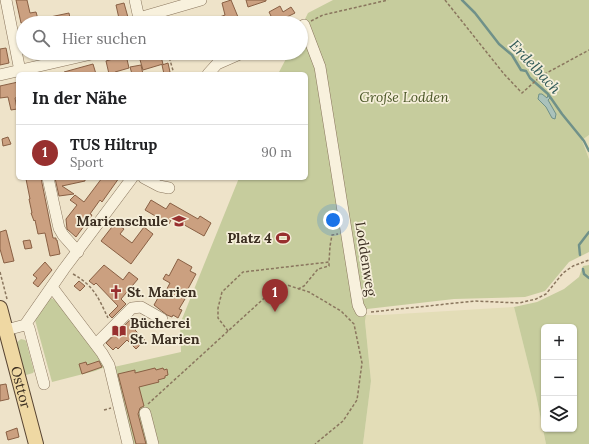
<!DOCTYPE html>
<html lang="de">
<meta charset="utf-8">
<style>
body{margin:0;font-family:Lora,serif;background:#f6f6f6;color:#202124}
.controls{position:absolute;right:12px;bottom:12px;display:grid;overflow:hidden;border-radius:6px;box-shadow:0 1px 3px #0004}
.controls button{width:36px;height:36px;display:grid;place-items:center;padding:0;border:0;border-bottom:1px solid #e0e0e0;background:#fff;color:#202124;font:20px sans-serif}
.you{position:absolute;left:333px;top:220px;width:14px;height:14px;margin:-10px;border:3px solid #fff;border-radius:50%;background:#1a73e8;box-shadow:0 0 0 6px #1a73e833}
.badge{display:grid;place-items:center;width:26px;height:26px;border-radius:50%;background:#98302f;color:#fff;font-size:13px;font-weight:700}
.pin{position:absolute;translate:-50% -33px;filter:drop-shadow(0 1px 2px #0008)}
.pin::after{content:'';position:absolute;top:21px;width:14px;height:12px;background:inherit;clip-path:polygon(0 0,100% 0,50% 100%)}
.list{margin:0;padding:0;list-style:none}
h2{display:flex;justify-content:space-between;align-items:center;height:52px;margin:0;padding:0 16px;font-size:17px}
h2 small{font-size:13px;font-weight:400;color:#757577}
.list li{display:grid;grid-template-columns:26px 1fr auto;gap:12px;align-items:center;box-sizing:border-box;height:56px;padding:0 16px;border-top:1px solid #e0e0e0}
.list b{display:block;font-size:15px;white-space:nowrap}
.list p{margin:0;font-size:13px;white-space:nowrap;color:#757577}
.list em{font-size:13px;font-style:normal;color:#757577}
.icon{flex:none;width:22px;height:22px;fill:none;stroke:currentColor;stroke-width:2;stroke-linecap:round;stroke-linejoin:round}
.map{position:relative;flex:none;width:589px;height:444px;overflow:hidden}
.search{position:absolute;background:#fff;box-shadow:0 1px 3px #0004;left:16px;top:16px;width:292px;height:44px;display:flex;align-items:center;gap:10px;box-sizing:border-box;padding:0 14px;border-radius:22px;color:#757577;font-size:15px}
.panel{position:absolute;background:#fff;box-shadow:0 1px 3px #0004;left:16px;top:72px;width:292px;height:108px;border-radius:6px}
.map>svg:first-child{display:block}
.farmland{fill:#e3ddb7}
.green{fill:#c6cc9d;fill-rule:evenodd}
.water{fill:#aac2bb;stroke:#709189}
.lines{fill:none;stroke-linecap:round;stroke-linejoin:round}
.stream{stroke:#709189;stroke-width:2.5}
.building{fill:#cba080;stroke:#896044}
.minor-casing{stroke:#8a765e;stroke-width:12}
.major-casing{stroke:#584432;stroke-width:16}
.path{stroke:#8a765e;stroke-width:1.5;stroke-dasharray:3 2;stroke-linecap:butt}
.minor{stroke:#f8f1dd;stroke-width:11}
.major{stroke:#efd8a3;stroke-width:14}
.labels{text-anchor:middle;stroke-width:3.5;stroke-linejoin:round;paint-order:stroke}
.park-label{font-size:14px;font-style:italic;fill:#4b5728;stroke:#f5eed9}
.poi-label{font-size:14px;font-weight:bold;fill:#3b2e21;stroke:#f5eed9;text-anchor:end}
.street-label{font-size:14px;fill:#3b2e21;stroke:#f5eed9}
.water-label{font-size:15px;font-style:italic;fill:#315a58;stroke:#f5eed9}
</style>
<div class="map">
<svg width="589" height="444" viewBox="0 0 589 444">
<rect width="100%" height="100%" fill="#eee3c9"/>
<!-- farmland -->
<g class="farmland">
<path d="M589 135V159L582 140Z"/>
<path d="M514 307 536 395 546 444H363L371 381 365 321 366 315H382Z"/>
</g>
<!-- green -->
<g class="green">
<path d="M333 0H589V135L582 140 589 159V252L569 262 545 291 525 297 454 299 367 309 365 321 371 381 363 444H124L105 369 181 352 180 324 239 178H306V74H278L289 53H301V27L308 13Z"/>
<path d="M589 265V444H546L536 395 514 307 537 302 564 289 579 277 583 266ZM544 327H574V429H544Z"/>
<path d="M51 298 55 300 100 357 105 367 95 371 52 382 35 320 49 299Z"/>
<path d="M21 339 25 340 26 341 34 371 33 373 26 375 24 370 16 343Z"/>
</g>
<!-- water -->
<path class="water" d="M539 94H542L547 98 548 95 550 98 548 100 556 114 555 119 552 118 546 107 538 99Z"/>
<g class="lines">
<!-- stream -->
<g class="stream">
<path d="M462 0 475 13 499 44 512 55 521 70 526 71 530 78 548 94 562 114 584 141 589 151"/>
<path d="M580 255 579 245 589 232"/>
<path d="M583 269 584 274 589 278"/>
</g>
</g>
<!-- building -->
<g class="building">
<path d="M16 0H27L30 13 36 12 38 19 31 21 32 23H21Z"/>
<path d="M231 0 238 17 222 23H206V22L225 15 222 3Z"/>
<path d="M246 0H266V1L248 7Z"/>
<path d="M124 3 129 21 128 23H120L116 5Z"/>
<path d="M280 6 283 12 291 7 295 13 285 18 286 19 276 23H269L267 18 271 16 269 12Z"/>
<path d="M69 13 71 23H51L50 17Z"/>
<path d="M6 48 9 63 0 65V49Z"/>
<path d="M138 53H160L163 64 143 70Z"/>
<path d="M126 55 129 68 115 72 116 74H109L106 61Z"/>
<path d="M168 63 170 72 164 74 162 65Z"/>
<path d="M93 64 96 74H64V72Z"/>
<path d="M141 65 143 74H132L130 67Z"/>
<path d="M18 82V97L15 98 17 109 11 110 8 97 0 98V86Z"/>
<path d="M8 137 11 144 3 146 2 139Z"/>
<path d="M31 178H41L53 238H56V240H57L60 254 50 256 45 233 38 234 35 220 34 221 31 213H32L29 199H30L26 179Z"/>
<path d="M55 178H85V181L62 186 74 194 59 196Z"/>
<path d="M102 178H119L102 202 100 200 90 214 92 215 76 237 67 229 66 219 77 205 70 200 75 195 84 202Z"/>
<path d="M151 200 166 209 170 203 198 219 200 216 211 223 204 236 172 218 169 224 145 210Z"/>
<path d="M115 223 124 229 120 234 132 243 144 227 153 234 131 264 101 241Z"/>
<path d="M6 230 14 261 4 263 0 249V232Z"/>
<path d="M30 240 32 248 25 249 23 241Z"/>
<path d="M178 259 192 267 190 271 196 274 183 298 185 299 179 309 182 310 178 318 173 315 172 317 167 315 154 305 159 296 162 298 170 283 163 279 166 274 169 276Z"/>
<path d="M45 262 52 270 38 287 33 283 37 278 33 275Z"/>
<path d="M104 265 123 280 129 272 138 279 121 299 126 304 112 318 109 315 118 306 96 283 94 285 89 281Z"/>
<path d="M79 281 85 286 80 291 74 286Z"/>
<path d="M131 319 138 327 135 330 145 340 136 349 127 340 118 349 116 347 113 350 106 343Z"/>
<path d="M99 361 102 367 82 374 79 364 86 362 87 365Z"/>
<path d="M155 368 156 370 163 368 164 370 167 369 168 375 165 376V378L158 380 159 382 139 387 144 406 140 408 138 414 146 444H136L118 374 135 370V373Z"/>
<path d="M6 384 9 399 0 401V385Z"/>
<path d="M17 428 19 437 8 440 6 432Z"/>
</g>
<g class="lines">
<defs>
<g id="minor">
<path d="M6 0 20 71"/>
<path d="M135 0 140 23"/>
<path d="M139 18 201 0"/>
<path d="M301 27 304 25 320 67 358 305 361 311"/>
<path d="M208 74 217 64 242 53"/>
<path d="M0 75 96 53"/>
<path d="M48 178 59 228 63 235 78 252"/>
<path d="M144 178 159 186 169 188"/>
<path d="M52 287 102 353 109 365 128 444"/>
<path d="M25 325 29 328 44 384"/>
<path d="M6 330 25 325 64 269 132 178"/>
<path d="M96 344 132 308 141 307 162 319"/>
<path d="M145 413 153 444"/>
</g>
<g id="major">
<path id="s1" d="M0 308 36 444"/>
</g>
</defs>
<!-- minor casing -->
<use href="#minor" class="minor-casing"/>
<!-- major casing -->
<use href="#major" class="major-casing"/>
<!-- path -->
<g class="path">
<path d="M445 0 504 74 522 93 541 76 589 50"/>
<path d="M311 21 323 15 388 0"/>
<path d="M168 53 174 74"/>
<path d="M0 272 7 299"/>
<path d="M73 274C94 286 98 297 108 318"/>
<path d="M298 289 304 286 318 269 329 266V262"/>
<path d="M371 312 475 301 519 303 536 299 546 294 563 273 573 266 589 260"/>
<path d="M228 331 218 318V308L222 292 243 272 329 262 330 246 332 235 338 234"/>
<path d="M148 404 272 291 287 285 309 292 341 311 354 324 362 363 357 400 343 421 315 444"/>
<path d="M104 410 111 408"/>
</g>
<!-- minor -->
<use href="#minor" class="minor"/>
<!-- major -->
<use href="#major" class="major"/>
</g>
<!-- icons -->
<defs>
<symbol id="school-bare" viewBox="-9 -9 18 18"><path d="M0-5L7-2L0 1L-7-2ZM-4 1L0 2.5L4 1V4Q0 6-4 4Z" fill="#98302f" stroke="#f5eed9" stroke-width="2.5" paint-order="stroke"/></symbol>
<symbol id="stadium-bare" viewBox="-9 -9 18 18"><path d="M0-5a6.5 5 0 1 0 0 10a6.5 5 0 1 0 0-10ZM-3.5-1.8h7v3.6h-7Z" fill="#98302f" stroke="#f5eed9" stroke-width="2.5" paint-order="stroke"/></symbol>
<symbol id="church-bare" viewBox="-9 -9 18 18"><path d="M-1.2-6h2.4v3.5h3.3v2.4h-3.3V6h-2.4V-.1h-3.3v-2.4h3.3Z" fill="#98302f" stroke="#f5eed9" stroke-width="2.5" paint-order="stroke"/></symbol>
<symbol id="library-bare" viewBox="-9 -9 18 18"><path d="M-6-4Q-3-5.5-.7-3.5V5Q-3 3-6 4ZM6-4Q3-5.5 .7-3.5V5Q3 3 6 4Z" fill="#98302f" stroke="#f5eed9" stroke-width="2.5" paint-order="stroke"/></symbol>
</defs>
<g fill-rule="evenodd">
<use href="#school-bare" x="169" y="211" width="20" height="20"/>
<use href="#stadium-bare" x="273" y="228" width="20" height="20"/>
<use href="#church-bare" x="106" y="282" width="20" height="20"/>
<use href="#library-bare" x="109" y="321" width="20" height="20"/>
</g>
<g class="labels">
<!-- park labels -->
<g class="park-label">
<text x="404" y="102">Große Lodden</text>
</g>
<!-- poi labels -->
<g class="poi-label">
<text x="168" y="226">Marienschule</text>
<text x="272" y="243">Platz 4</text>
<text x="127" y="297" text-anchor="start">St. Marien</text>
<text x="130" y="328" text-anchor="start">Bücherei<tspan x="130" dy="16">St. Marien</tspan></text>
</g>
<!-- street labels -->
<g class="street-label">
<text transform="translate(366 259) rotate(81)" y="5">Loddenweg</text>
<text dy="5" stroke="none"><textPath href="#s1" startOffset="82">Osttor</textPath></text>
</g>
<!-- water labels -->
<g class="water-label">
<text transform="translate(535 67) rotate(47)" y="5">Erdelbach</text>
</g>
</g>
</svg>
<div class="controls">
<button>+</button>
<button>−</button>
<button><svg class="icon" aria-label="layers" viewBox="0 0 24 24"><path d="M12 4l9 5-9 5-9-5zM3 14l9 5 9-5"/></svg></button>
</div>
<div class="you"></div>
<div class="pin badge" style="left:275px;top:312px">1</div>
<div class="search"><svg class="icon" aria-label="search" viewBox="0 0 24 24"><circle cx="10" cy="10" r="6"/><path d="M15 15l6 6"/></svg>Hier suchen</div>
<section class="panel">
<h2>In der Nähe<small></small></h2>
<ul class="list">
<li><span class="badge">1</span><div><b>TUS Hiltrup</b><p>Sport</p></div><em>90 m</em></li>
</ul>
</section>
</div>
